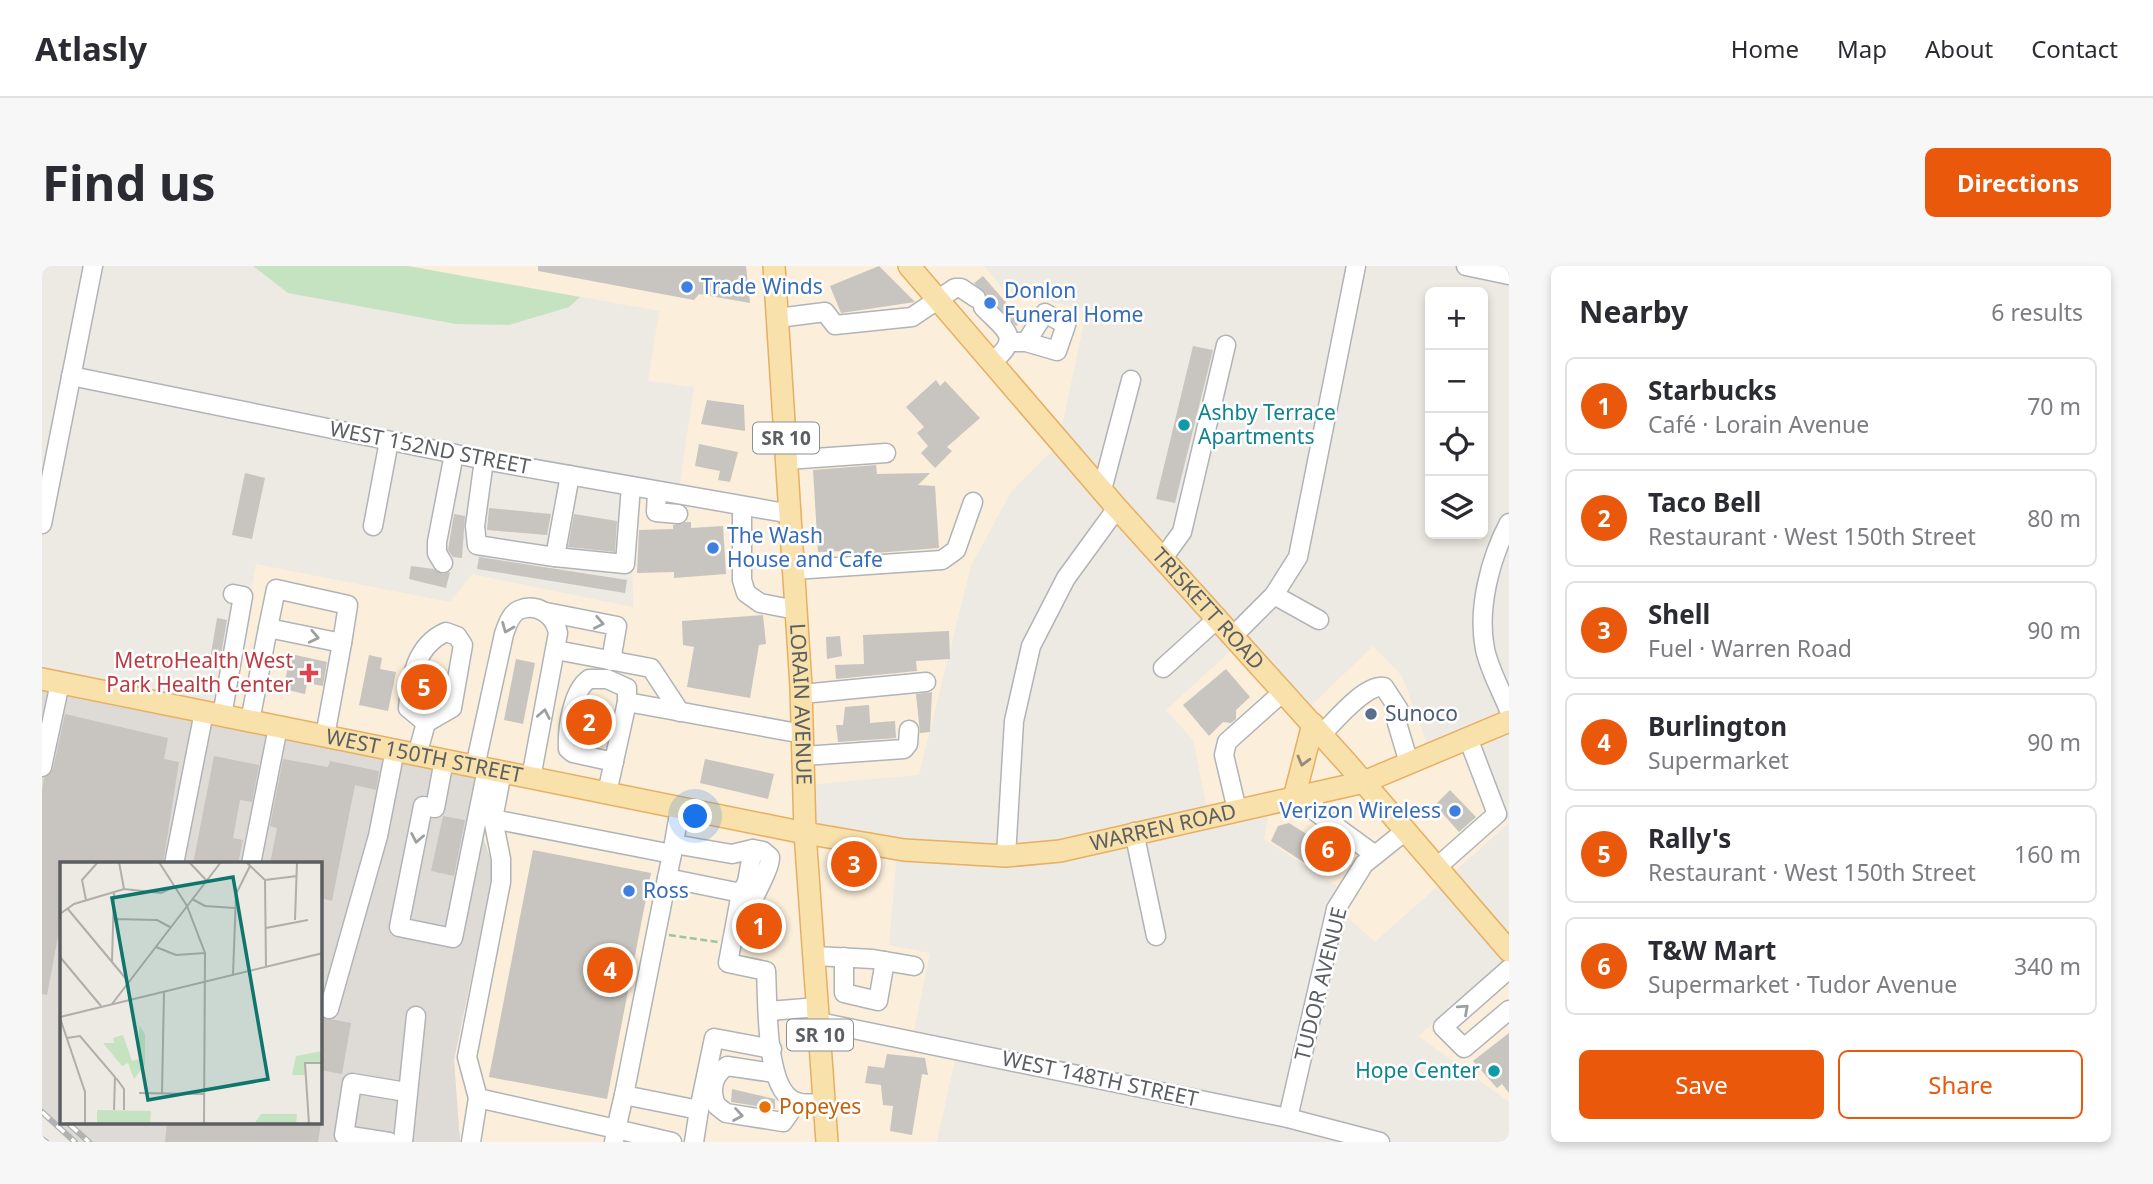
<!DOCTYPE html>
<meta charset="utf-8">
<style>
body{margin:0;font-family:"Noto Sans",sans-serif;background:#f7f7f7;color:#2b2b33}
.controls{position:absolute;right:21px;top:21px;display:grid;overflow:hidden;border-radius:10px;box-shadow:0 4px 10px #0003}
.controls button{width:63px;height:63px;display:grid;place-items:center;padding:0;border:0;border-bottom:2px solid #e1e1e2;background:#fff;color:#2b2b33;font:35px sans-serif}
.you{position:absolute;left:654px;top:551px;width:24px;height:24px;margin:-18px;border:5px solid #fff;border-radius:50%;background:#1a73e8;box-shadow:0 0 0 10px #1a73e833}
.badge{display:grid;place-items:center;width:46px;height:46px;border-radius:50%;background:#ea580c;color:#fff;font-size:23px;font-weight:700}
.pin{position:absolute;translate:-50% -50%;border:4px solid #fff;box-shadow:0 2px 7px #0006}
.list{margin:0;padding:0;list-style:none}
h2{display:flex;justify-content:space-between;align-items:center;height:91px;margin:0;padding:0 28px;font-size:30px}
h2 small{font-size:23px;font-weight:400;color:#7c7c81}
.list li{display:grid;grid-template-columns:46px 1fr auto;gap:21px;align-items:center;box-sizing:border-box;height:98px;margin:0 14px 14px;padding:0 14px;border:2px solid #e1e1e2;border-radius:10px}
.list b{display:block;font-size:26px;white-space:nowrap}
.list p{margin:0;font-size:23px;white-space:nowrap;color:#7c7c81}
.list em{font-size:23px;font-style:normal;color:#7c7c81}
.actions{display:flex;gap:14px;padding:21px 28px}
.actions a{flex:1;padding:16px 0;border:2px solid #ea580c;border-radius:10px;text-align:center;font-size:24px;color:#ea580c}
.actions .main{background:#ea580c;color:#fff}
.icon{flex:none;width:38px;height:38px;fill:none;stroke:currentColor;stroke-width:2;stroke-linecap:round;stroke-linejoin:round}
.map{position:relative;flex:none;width:1467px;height:876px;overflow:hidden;border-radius:10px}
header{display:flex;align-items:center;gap:42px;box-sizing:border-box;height:98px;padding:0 35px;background:#fff;border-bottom:2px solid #e1e1e2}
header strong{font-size:33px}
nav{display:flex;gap:38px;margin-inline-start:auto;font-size:24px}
.intro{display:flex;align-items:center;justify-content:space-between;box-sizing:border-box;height:168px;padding:0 42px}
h1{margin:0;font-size:49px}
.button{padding:18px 32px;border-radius:10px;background:#ea580c;color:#fff;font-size:24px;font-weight:700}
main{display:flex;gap:42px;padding:0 42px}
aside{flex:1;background:#fff;border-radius:10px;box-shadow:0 4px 10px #0003}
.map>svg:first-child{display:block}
.commercial{fill:#fbeeda}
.industrial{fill:#dedbd7;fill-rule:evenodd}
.green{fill:#c6e3c1}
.building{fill:#c8c4bf}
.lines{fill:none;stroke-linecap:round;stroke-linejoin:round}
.minor-casing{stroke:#b0b4b7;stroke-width:21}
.major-casing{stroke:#e6af62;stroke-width:24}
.path{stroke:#9cc5a2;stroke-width:2.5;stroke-dasharray:7 3.5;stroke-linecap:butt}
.minor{stroke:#fff;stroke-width:18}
.major{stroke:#f9e1ac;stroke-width:21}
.rail-casing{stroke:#b1b2b2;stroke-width:6}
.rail{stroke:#fff;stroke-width:3.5;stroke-dasharray:10;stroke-linecap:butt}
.oneway{stroke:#9d9fa1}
.oneway2{stroke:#928c7c}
.shop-dot{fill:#3f7fe0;stroke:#fff;stroke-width:2.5}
.culture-dot{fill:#0f9aa8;stroke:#fff;stroke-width:2.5}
.health-dot{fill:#e0444e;stroke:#fff;stroke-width:2.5}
.service-dot{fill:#5c6f8a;stroke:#fff;stroke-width:2.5}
.food-dot{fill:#e8710a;stroke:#fff;stroke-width:2.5}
.labels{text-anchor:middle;stroke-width:5;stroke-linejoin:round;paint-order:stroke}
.shield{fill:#fff;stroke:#8c8f91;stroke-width:2}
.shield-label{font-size:19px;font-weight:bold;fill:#5b5f62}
.shop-label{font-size:21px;fill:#366cbe;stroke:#fff;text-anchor:start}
.culture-label{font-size:21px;fill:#0d838f;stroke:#fff;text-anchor:start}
.street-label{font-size:21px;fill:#5b5f62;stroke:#fff}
.health-label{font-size:21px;fill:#be3a42;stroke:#fff;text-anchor:end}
.service-label{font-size:21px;fill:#4e5e75;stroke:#fff;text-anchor:start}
.food-label{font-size:21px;fill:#c56008;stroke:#fff;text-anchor:start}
.inset-road{fill:none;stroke:#afaeab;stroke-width:2}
.view{fill:#0f766e;fill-opacity:0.15;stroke:#0f766e;stroke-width:3.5}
.inset-edge{fill:none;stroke:#5b5f62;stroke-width:3.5}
</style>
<header>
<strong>Atlasly</strong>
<nav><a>Home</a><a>Map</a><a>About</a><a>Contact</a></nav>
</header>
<div class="intro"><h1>Find us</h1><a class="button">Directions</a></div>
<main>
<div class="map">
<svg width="1467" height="876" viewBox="0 0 1467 876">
<rect width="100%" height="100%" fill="#ede9e3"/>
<!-- commercial -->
<g class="commercial">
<path d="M366 0H942L965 27 1045 43 1016 179 969 226 929 300 877 509 766 519 770 573 855 590 847 679 888 687 869 780 914 789 895 876H418L412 794 452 603 185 445 214 298 408 336 430 308 591 341 589 214 637 222 652 121 606 115 617 45Z"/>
<path d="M1194 380 1258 450 1331 380 1360 410 1386 480 1431 461 1467 557 1333 676 1290 638 1297 622 1222 573 1228 541 1167 554 1151 474 1124 444Z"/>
<path d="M1467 691V836L1376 770Z"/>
</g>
<!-- industrial -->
<path class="industrial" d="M0 410 453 499 439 565 452 603 412 794 418 876H37L0 842ZM19 598H278V857H19Z"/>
<!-- green -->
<path class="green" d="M211 0H366L538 31 527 41 467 59 414 58 246 27Z"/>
<!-- building -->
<g class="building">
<path d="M496 0H704L708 37 657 28 652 34 496 5Z"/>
<path d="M837 0 873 36 799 47 788 20Z"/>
<path d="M941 10 980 55 974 60 932 17Z"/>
<path d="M1151 80 1171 84 1133 237 1114 233Z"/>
<path d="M894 114 898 120 903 115 938 152 905 181 910 185 893 202 879 187 886 180 875 167 882 161 864 141Z"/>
<path d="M665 134 702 139 703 165 659 158Z"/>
<path d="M657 178 696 186 688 216 676 214 678 205 653 200Z"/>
<path d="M834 199 835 208 888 207 876 219 893 220 897 282 807 289 802 285 776 286 771 204Z"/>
<path d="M203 207 223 212 210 273 190 269Z"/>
<path d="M447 242 509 248 505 269 445 264Z"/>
<path d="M412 248 423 250 420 292 411 291 406 284Z"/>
<path d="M532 248 575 255 573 286 526 281Z"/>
<path d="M643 256H649V262L681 260 684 308 632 312V306L595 307 597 264 631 263V259Z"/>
<path d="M437 291 585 314 583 327 435 303Z"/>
<path d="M369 300 392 303 401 308 408 306 404 322 367 313Z"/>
<path d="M721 349 724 378 717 379 708 432 645 421 652 381 641 379 640 355Z"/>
<path d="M175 352 185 354 178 395 168 393Z"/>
<path d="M907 365 908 393 874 395 875 405 794 413 793 399 822 398 821 369Z"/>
<path d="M798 370 800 390 785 393 784 371Z"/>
<path d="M249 388 285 396 281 420 265 417 263 428 241 423Z"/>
<path d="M327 389 340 392 338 403 354 406 346 445 317 439Z"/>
<path d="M474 393 493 397 481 458 462 454Z"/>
<path d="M386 400H390L383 442 378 437Z"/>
<path d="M1184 403 1208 431 1194 444V453L1189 457 1181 456 1167 470 1141 439Z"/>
<path d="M890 426 888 466 878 467 874 428Z"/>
<path d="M545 434 558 436 551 478 537 476Z"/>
<path d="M827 439 828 457 853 455 854 472 796 476 794 459H801L803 441Z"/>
<path d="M23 448 126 472 122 493 137 496 121 598H19V655L5 729 0 728V525L2 512 11 503Z"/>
<path d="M172 490 217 499 210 536 198 534 191 572 201 574 196 598H151Z"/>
<path d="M241 493 286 501 288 495 337 505 334 524 313 519 290 635 278 632V598H228L235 562 228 560Z"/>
<path d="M663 493 732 508 726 533 658 517Z"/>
<path d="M1408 524 1434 551 1417 566 1393 539Z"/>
<path d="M401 550 423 554 412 610 389 605Z"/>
<path d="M1247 557 1301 591 1291 608 1283 610 1229 575 1236 560Z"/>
<path d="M491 584 609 607 565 833 447 811Z"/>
<path d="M720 641 732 643 724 681 702 676 705 660 711 658Z"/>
<path d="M278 751 309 757 300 808 278 804Z"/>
<path d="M1467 767V827L1460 818 1455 822 1431 795Z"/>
<path d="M845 788 883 792 886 809 880 808 870 869 848 865 851 840 841 839 839 819 823 817 826 800 842 802Z"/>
<path d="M690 823 733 833V843L689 836Z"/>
<path d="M125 857H279L276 876H123Z"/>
</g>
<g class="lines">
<defs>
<g id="minor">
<path d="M1424 0 1467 9"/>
<path d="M941 41C963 64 981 71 950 96"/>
<path d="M736 52 783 46 793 59 870 51 913 22H919L934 32"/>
<path d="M968 76H984L1015 85 1024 59 1003 47 984 76"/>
<path d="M29 110 453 196 749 248"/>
<path d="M442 194 433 260 435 279 513 291 528 209"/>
<path d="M745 194 844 187"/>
<path d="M1060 224 1089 114"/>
<path d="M615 225 614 246 636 248"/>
<path d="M700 240V314L704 327 718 337 754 344"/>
<path d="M1467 257C1448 293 1435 343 1443 383 1447 403 1459 424 1467 444"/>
<path d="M0 258 51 0"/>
<path d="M331 260 347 175"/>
<path d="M513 291 583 298 589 220"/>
<path d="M1121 292 1140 266 1184 79"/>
<path d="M401 297 395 287V276L412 188"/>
<path d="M752 304 900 294 914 284 931 236"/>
<path d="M1232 329 1277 354"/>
<path d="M504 346 575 360 569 395"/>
<path d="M226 362 234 323 306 339 300 377"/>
<path d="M404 366 415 370 421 379 410 442 384 457 366 442C368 412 374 379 404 366Z"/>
<path d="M1192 369 1232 329 1256 291 1314 0"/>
<path d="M514 384 609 402 638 446"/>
<path d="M1121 402 1176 352"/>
<path d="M760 428 884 416"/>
<path d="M180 450 201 330 191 328"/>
<path d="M208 455 226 362 300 377 283 470"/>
<path d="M1280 468C1293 455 1323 418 1342 421L1357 444 1355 457 1367 497"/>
<path d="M375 489 384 457"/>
<path d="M762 490 862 483 866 478 867 464"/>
<path d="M402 494 393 542 381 540 357 661 411 672 445 503"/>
<path d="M572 496 531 487 526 483C525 463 530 425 547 413H565L585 422V436"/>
<path d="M0 501 18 417"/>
<path d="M433 501 462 368C465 360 468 348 477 344 496 336 513 350 516 367L489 512"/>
<path d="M460 506 451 553 630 588 638 542"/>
<path d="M565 527 585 436 761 468"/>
<path d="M1269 528 1274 546 1333 589"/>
<path d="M1195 544 1182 489 1185 476 1242 425"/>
<path d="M1092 566 1114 670"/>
<path d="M632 578 690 588 711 583 721 585 728 591C729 602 709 635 704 649"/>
<path d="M630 588 625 612 699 627 686 697 724 705C726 734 722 827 755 836 763 839 775 837 783 837"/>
<path d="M964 590 972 455 989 380 1024 312 1075 242"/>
<path d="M132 598 162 446"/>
<path d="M209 598 236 461"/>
<path d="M1394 602 1455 548 1426 472"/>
<path d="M625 612 582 829 657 844 672 772 730 783"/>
<path d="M699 627 705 616 711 583"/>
<path d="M773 690 831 693 872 700"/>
<path d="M802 691V727L836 735 843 695"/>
<path d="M1467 703 1401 761 1422 782 1467 744"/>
<path d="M287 743 336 570 353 484"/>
<path d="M727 745 776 741"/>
<path d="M777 756 1246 852 1338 876"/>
<path d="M732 807 685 800C671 809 668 824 674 839L684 847 741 856 755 836"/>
<path d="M582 829 574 863 630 876"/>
<path d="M436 832 425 791 459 616V593L451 553"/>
<path d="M1246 852 1294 643 1322 598 1362 566"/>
<path d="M347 876 302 869 310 817 364 826"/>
<path d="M361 876 374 750"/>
<path d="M429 876 436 832 574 863 572 876"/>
<path d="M652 876 657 844"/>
</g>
<g id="major">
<path id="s1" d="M732 0 759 421 763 567 785 876"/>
<path id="s2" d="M867 0 1075 242 1305 497 1467 685"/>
<path id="s3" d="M0 413 763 567 862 584 964 590 1018 585 1322 516 1467 455"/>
<path d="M1252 532 1271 458"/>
</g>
</defs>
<!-- minor casing -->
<use href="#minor" class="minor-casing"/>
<!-- major casing -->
<use href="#major" class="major-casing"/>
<!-- path -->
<path class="path" d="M627 669 676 676"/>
<!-- minor -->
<use href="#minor" class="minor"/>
<!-- major -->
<use href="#major" class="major"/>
<defs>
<g id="rail">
<path d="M0 846 33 876"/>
<path d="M28 859 47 876"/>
<path d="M0 873 4 876"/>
</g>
</defs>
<!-- rail casing -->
<use href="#rail" class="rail-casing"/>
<!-- rail -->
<use href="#rail" class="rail"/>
</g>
<!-- one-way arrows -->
<defs><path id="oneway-chevron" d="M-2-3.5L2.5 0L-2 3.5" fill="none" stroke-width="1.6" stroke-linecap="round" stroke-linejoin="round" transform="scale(1.75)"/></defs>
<g class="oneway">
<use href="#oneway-chevron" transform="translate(557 357) rotate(11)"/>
<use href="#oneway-chevron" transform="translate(465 362) rotate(112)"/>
<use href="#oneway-chevron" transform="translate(272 371) rotate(12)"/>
<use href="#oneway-chevron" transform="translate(502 448) rotate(-79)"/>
<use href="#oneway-chevron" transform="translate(375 572) rotate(101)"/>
<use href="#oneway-chevron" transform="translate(1422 743) rotate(-42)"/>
<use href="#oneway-chevron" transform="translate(696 849) rotate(9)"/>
</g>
<use class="oneway2" href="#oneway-chevron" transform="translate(1261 495) rotate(105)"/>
<!-- markers -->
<g class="shop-dot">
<circle cx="645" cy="21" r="7"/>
<circle cx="948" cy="37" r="7"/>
<circle cx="671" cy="282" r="7"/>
<circle cx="1413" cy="545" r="7"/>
<circle cx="587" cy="625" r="7"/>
</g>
<g class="culture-dot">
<circle cx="1142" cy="159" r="7"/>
<circle cx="1452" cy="805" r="7"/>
</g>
<path class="health-dot" d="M263.5 396.5h7v7h7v7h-7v7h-7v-7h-7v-7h7z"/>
<circle class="service-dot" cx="1329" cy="448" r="7"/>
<circle class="food-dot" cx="723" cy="841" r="7"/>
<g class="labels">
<!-- shield labels -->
<g class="shield">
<rect x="711" y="156.5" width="66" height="31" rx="5"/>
<rect x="745" y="753.5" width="66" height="31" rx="5"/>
</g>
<g class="shield-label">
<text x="744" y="179">SR 10</text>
<text x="778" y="776">SR 10</text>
</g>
<!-- shop labels -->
<g class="shop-label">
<text x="659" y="28">Trade Winds</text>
<text x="962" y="32">Donlon<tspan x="962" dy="24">Funeral Home</tspan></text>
<text x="685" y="277">The Wash<tspan x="685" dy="24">House and Cafe</tspan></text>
<text x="1399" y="552" text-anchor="end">Verizon Wireless</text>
<text x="601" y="632">Ross</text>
</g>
<!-- culture labels -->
<g class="culture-label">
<text x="1156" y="154">Ashby Terrace<tspan x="1156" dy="24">Apartments</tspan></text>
<text x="1438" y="812" text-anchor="end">Hope Center</text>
</g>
<!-- street labels -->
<g class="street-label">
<text transform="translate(388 182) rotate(11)" y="7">WEST 152ND STREET</text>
<text dy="7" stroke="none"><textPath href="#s2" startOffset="455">TRISKETT ROAD</textPath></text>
<text dy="7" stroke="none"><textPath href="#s1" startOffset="439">LORAIN AVENUE</textPath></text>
<text dy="7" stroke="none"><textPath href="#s3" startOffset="390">WEST 150TH STREET</textPath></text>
<text dy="7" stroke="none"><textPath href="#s3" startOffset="1141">WARREN ROAD</textPath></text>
<text transform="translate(1279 718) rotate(-76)" y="7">TUDOR AVENUE</text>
<text transform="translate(1058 813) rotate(12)" y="7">WEST 148TH STREET</text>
</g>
<!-- health labels -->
<g class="health-label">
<text x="251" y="402">MetroHealth West<tspan x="251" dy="24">Park Health Center</tspan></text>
</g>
<!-- service labels -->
<g class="service-label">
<text x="1343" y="455">Sunoco</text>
</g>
<!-- food labels -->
<g class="food-label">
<text x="737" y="848">Popeyes</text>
</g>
</g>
<!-- overview -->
<g transform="translate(18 596)">
<rect width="262" height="262" fill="#ede9e3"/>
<path d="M79 163 85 172V203L74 217 68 201 62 204 43 181H54L53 176 63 173 72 199 79 197ZM262 189V200H245V213H232L236 194ZM37 248 91 249 90 262H37ZM201 252H237L236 262H194Z" fill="#c6e3c1"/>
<path class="inset-road" d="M59 0 64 27M99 0 127 44 145 91 144 262M129 0 147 19M186 0 205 18M205 18 206 105M205 18 237 14M132 37 145 44 175 46M26 38 22 18 38 0M7 46 67 118M0 52 14 42 64 27 101 31 114 25M53 57 97 58 110 65M235 58 237 0M206 66 248 58M96 85 116 93 145 91M0 95 41 144M52 99 54 30M173 113 176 32 190 4M52 142 161 0M0 155 263 91M0 156 25 230V262M7 176 20 174 55 215 54 248M56 216 64 227V248M79 231 144 232M102 231 104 130M249 262 245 201H263"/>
<path class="view" d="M173 15 208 217 88 238 52 36Z"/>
<rect width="262" height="262" class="inset-edge"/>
</g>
</svg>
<div class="controls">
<button>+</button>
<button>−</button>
<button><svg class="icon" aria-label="locate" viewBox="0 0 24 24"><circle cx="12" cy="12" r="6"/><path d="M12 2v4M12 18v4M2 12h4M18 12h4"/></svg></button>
<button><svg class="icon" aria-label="layers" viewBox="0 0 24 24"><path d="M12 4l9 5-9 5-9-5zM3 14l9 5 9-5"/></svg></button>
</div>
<div class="you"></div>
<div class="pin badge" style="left:717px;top:660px">1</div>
<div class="pin badge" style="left:547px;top:456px">2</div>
<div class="pin badge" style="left:812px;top:598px">3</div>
<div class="pin badge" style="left:568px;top:704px">4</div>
<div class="pin badge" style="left:382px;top:421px">5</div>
<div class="pin badge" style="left:1286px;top:583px">6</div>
</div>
<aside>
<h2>Nearby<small>6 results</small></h2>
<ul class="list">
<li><span class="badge">1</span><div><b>Starbucks</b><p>Café · Lorain Avenue</p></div><em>70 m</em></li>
<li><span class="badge">2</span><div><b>Taco Bell</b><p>Restaurant · West 150th Street</p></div><em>80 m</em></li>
<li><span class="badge">3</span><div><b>Shell</b><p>Fuel · Warren Road</p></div><em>90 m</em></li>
<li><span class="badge">4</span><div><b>Burlington</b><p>Supermarket</p></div><em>90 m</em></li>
<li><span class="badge">5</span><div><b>Rally's</b><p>Restaurant · West 150th Street</p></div><em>160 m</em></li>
<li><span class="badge">6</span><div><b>T&amp;W Mart</b><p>Supermarket · Tudor Avenue</p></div><em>340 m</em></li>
</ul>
<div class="actions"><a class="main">Save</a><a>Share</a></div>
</aside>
</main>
